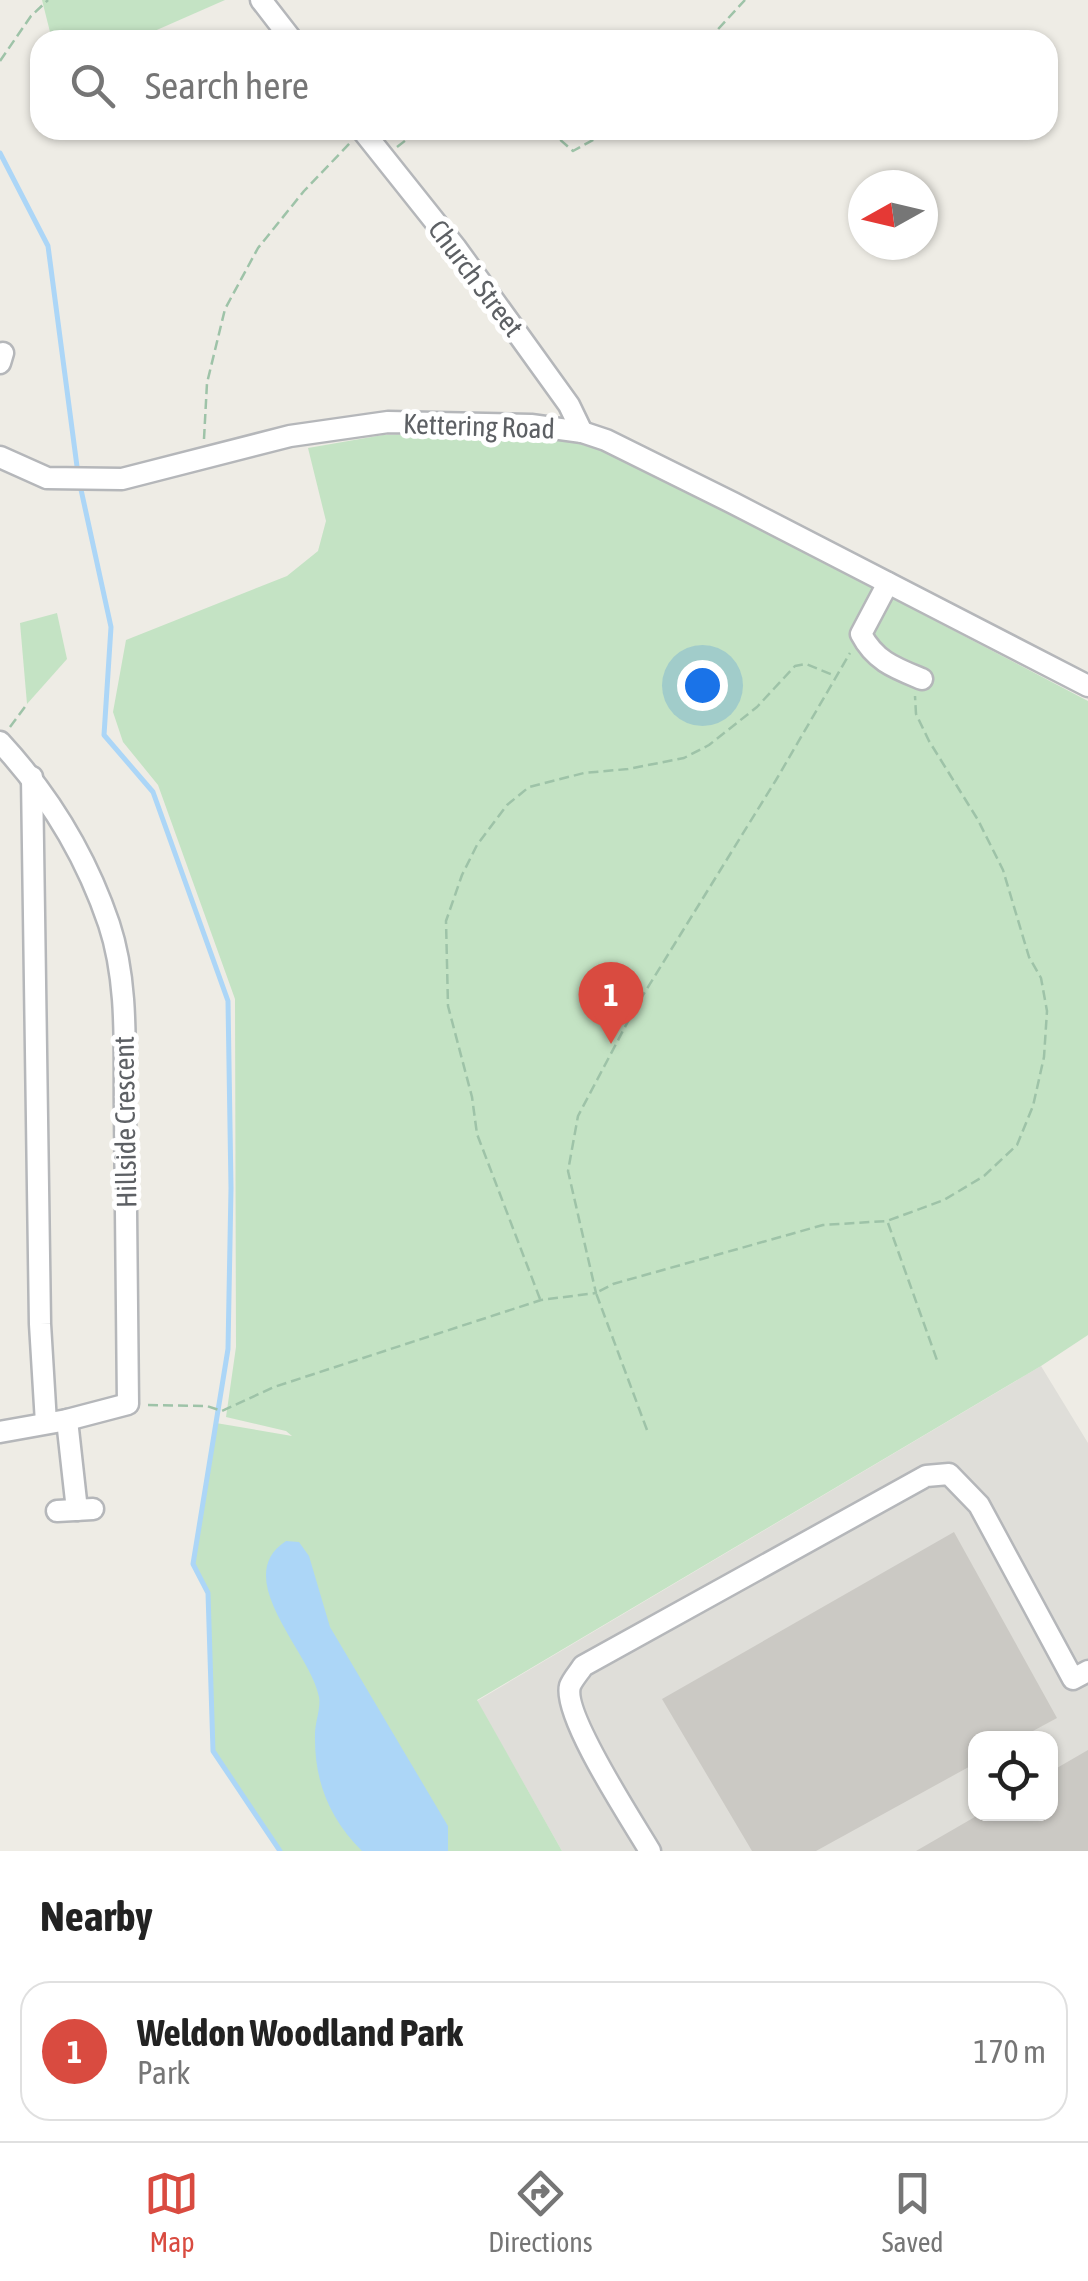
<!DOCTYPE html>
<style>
body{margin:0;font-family:"Asap Condensed",sans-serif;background:#f6f6f6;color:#222}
.controls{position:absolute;right:30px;bottom:30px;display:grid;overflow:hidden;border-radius:20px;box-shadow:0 2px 8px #0004}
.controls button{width:90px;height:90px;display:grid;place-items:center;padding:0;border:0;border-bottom:2px solid #e0e0e0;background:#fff;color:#222;font:50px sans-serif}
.compass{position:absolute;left:848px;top:170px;width:90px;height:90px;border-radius:50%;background:#fff;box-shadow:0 2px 8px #0004;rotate:262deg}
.you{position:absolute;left:702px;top:685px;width:35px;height:35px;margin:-25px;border:8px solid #fff;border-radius:50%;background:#1a73e8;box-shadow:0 0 0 15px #1a73e833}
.badge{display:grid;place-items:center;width:65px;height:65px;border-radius:50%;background:#d94b40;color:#fff;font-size:32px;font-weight:700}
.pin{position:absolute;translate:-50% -82px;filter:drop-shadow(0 2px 5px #0008)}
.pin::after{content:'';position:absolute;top:52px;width:35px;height:30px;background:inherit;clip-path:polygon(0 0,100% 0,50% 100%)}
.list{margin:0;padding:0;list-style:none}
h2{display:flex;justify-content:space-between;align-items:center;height:130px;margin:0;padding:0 40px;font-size:42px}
h2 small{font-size:32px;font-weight:400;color:#767676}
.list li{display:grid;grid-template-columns:65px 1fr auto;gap:30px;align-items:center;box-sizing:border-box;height:140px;margin:0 20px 20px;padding:0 20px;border:2px solid #e0e0e0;border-radius:30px}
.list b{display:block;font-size:38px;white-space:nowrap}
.list p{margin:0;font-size:32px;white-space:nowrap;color:#767676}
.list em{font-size:32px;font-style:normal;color:#767676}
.icon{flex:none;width:55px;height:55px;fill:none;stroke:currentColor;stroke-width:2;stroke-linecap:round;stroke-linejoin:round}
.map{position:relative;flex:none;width:1088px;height:1851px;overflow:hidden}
.search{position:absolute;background:#fff;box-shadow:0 2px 8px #0004;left:30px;right:30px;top:30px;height:110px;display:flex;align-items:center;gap:25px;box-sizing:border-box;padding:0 35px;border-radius:30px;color:#767676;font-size:38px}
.sheet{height:290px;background:#fff}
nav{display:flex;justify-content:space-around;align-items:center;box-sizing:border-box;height:140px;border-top:2px solid #e0e0e0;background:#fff;font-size:28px;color:#767676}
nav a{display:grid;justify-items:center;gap:5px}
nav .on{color:#d94b40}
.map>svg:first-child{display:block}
.industrial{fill:#dfded9;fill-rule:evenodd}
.green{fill:#c4e3c4}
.water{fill:#acd6f7}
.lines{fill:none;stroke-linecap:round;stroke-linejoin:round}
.stream{stroke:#acd6f7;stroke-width:5}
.building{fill:#cbc9c4}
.minor-casing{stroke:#b5b7ba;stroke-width:25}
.path{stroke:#9ec3a8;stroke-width:2.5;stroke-dasharray:10 5;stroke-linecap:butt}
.minor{stroke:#fff;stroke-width:20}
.labels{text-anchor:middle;stroke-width:10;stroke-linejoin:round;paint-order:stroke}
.street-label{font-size:28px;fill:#5d6064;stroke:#fff}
</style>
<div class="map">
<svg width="1088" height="1851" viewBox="0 0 1088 1851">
<rect width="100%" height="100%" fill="#eeece5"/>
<!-- industrial -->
<path class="industrial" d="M1041 1366 1088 1443V1851H562L477 1701ZM976 1738H1050V1814H976Z"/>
<!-- green -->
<g class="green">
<path d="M42 0H225L134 40H52Z"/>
<path d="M459 432 555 437 604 451 674 484 1088 701V1335L1041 1366 477 1700 562 1851H280L213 1751 208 1593 193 1564 216 1423 292 1436 286 1431 226 1417 236 1347 235 999 158 785 123 742 113 712 126 640 287 576 318 551 326 521 308 448 383 435Z"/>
<path d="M57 613 67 659 27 704 20 623Z"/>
</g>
<!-- water -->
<path class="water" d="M286 1541 299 1542 309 1556 330 1627 448 1826V1851H362C329 1818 314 1781 315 1734 315 1722 321 1708 319 1697 311 1652 229 1578 286 1541Z"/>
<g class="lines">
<!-- stream -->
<g class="stream">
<path d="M0 153 48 246 78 474"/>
<path d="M80 485 111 627 104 735 153 792 228 1001 231 1188 228 1349 193 1564 208 1593 213 1751 280 1851"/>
</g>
</g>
<!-- building -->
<g class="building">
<path d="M954 1532 1057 1718 1020 1738H976V1763L816 1851H752L662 1699Z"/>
<path d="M1088 1750V1851H916L980 1814H1050V1772Z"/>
</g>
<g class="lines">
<defs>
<g id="minor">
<path d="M261 0 292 40"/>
<path d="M362 130 456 248 569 405 582 432"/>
<path d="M0 363 3 353"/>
<path d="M0 457 47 478 122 479 290 436 388 422 531 425 582 432 606 440 733 503 1088 686"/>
<path d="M888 583 861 634C875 661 895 668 922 679"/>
<path d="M0 742C49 795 86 856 109 924 129 984 124 1052 125 1114 126 1211 127 1308 128 1404L67 1420 0 1432"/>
<path d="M32 777 40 1324 46 1423"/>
<path d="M67 1420 77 1510"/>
<path d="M57 1511 93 1509"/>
<path d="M650 1851C633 1822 562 1715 570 1686 572 1680 580 1671 583 1666L926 1476 949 1474 979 1505 1073 1679 1088 1671"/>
</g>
</defs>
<!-- minor casing -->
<use href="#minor" class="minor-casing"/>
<!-- path -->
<g class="path">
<path d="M708 40 745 0"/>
<path d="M0 61 31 16 48 0"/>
<path d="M549 130 573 151 611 130"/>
<path d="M397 147 419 130"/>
<path d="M204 439 207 383 225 309 258 248 304 191 350 143"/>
<path d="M10 727 27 704"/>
<path d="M888 1223 938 1363"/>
<path d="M540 1299 477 1134 472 1097 448 1006 446 921 462 875 477 845 507 805 529 787 584 773 628 769 684 758 709 745 757 707 795 666 806 664 833 675"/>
<path d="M148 1405 207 1406 222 1411 274 1387 541 1300 596 1293 568 1171 578 1116 635 1008 776 780 850 653"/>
<path d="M647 1430 596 1293 613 1284 823 1225 887 1221 944 1200 984 1176 1017 1145 1033 1106 1044 1057 1047 1011 1041 978 1029 957 1003 870 978 820 929 741 916 714 915 696"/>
</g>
<!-- minor -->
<use href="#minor" class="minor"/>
</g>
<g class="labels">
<!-- street labels -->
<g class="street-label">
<text transform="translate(476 278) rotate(53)" y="10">Church Street</text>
<text transform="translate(479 426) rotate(2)" y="10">Kettering Road</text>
<text transform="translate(125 1122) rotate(-91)" y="10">Hillside Crescent</text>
</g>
</g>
</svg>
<div class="controls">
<button><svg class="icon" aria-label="locate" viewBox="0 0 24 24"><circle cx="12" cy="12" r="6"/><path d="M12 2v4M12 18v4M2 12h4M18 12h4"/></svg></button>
</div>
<svg class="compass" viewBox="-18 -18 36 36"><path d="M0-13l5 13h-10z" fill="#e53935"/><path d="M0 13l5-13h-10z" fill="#767676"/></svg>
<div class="you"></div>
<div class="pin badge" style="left:611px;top:1044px">1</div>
<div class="search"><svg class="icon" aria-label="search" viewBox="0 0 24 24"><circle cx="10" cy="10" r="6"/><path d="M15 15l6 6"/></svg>Search here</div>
</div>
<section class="sheet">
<h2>Nearby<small></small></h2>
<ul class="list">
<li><span class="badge">1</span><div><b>Weldon Woodland Park</b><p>Park</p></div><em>170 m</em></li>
</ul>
</section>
<nav>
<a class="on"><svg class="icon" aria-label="map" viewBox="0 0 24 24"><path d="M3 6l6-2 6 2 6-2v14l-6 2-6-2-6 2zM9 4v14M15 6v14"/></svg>Map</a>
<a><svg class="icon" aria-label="directions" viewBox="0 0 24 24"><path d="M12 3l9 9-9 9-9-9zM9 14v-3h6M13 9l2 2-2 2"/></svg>Directions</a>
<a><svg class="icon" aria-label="saved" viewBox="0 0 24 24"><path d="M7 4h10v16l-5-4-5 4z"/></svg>Saved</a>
</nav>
